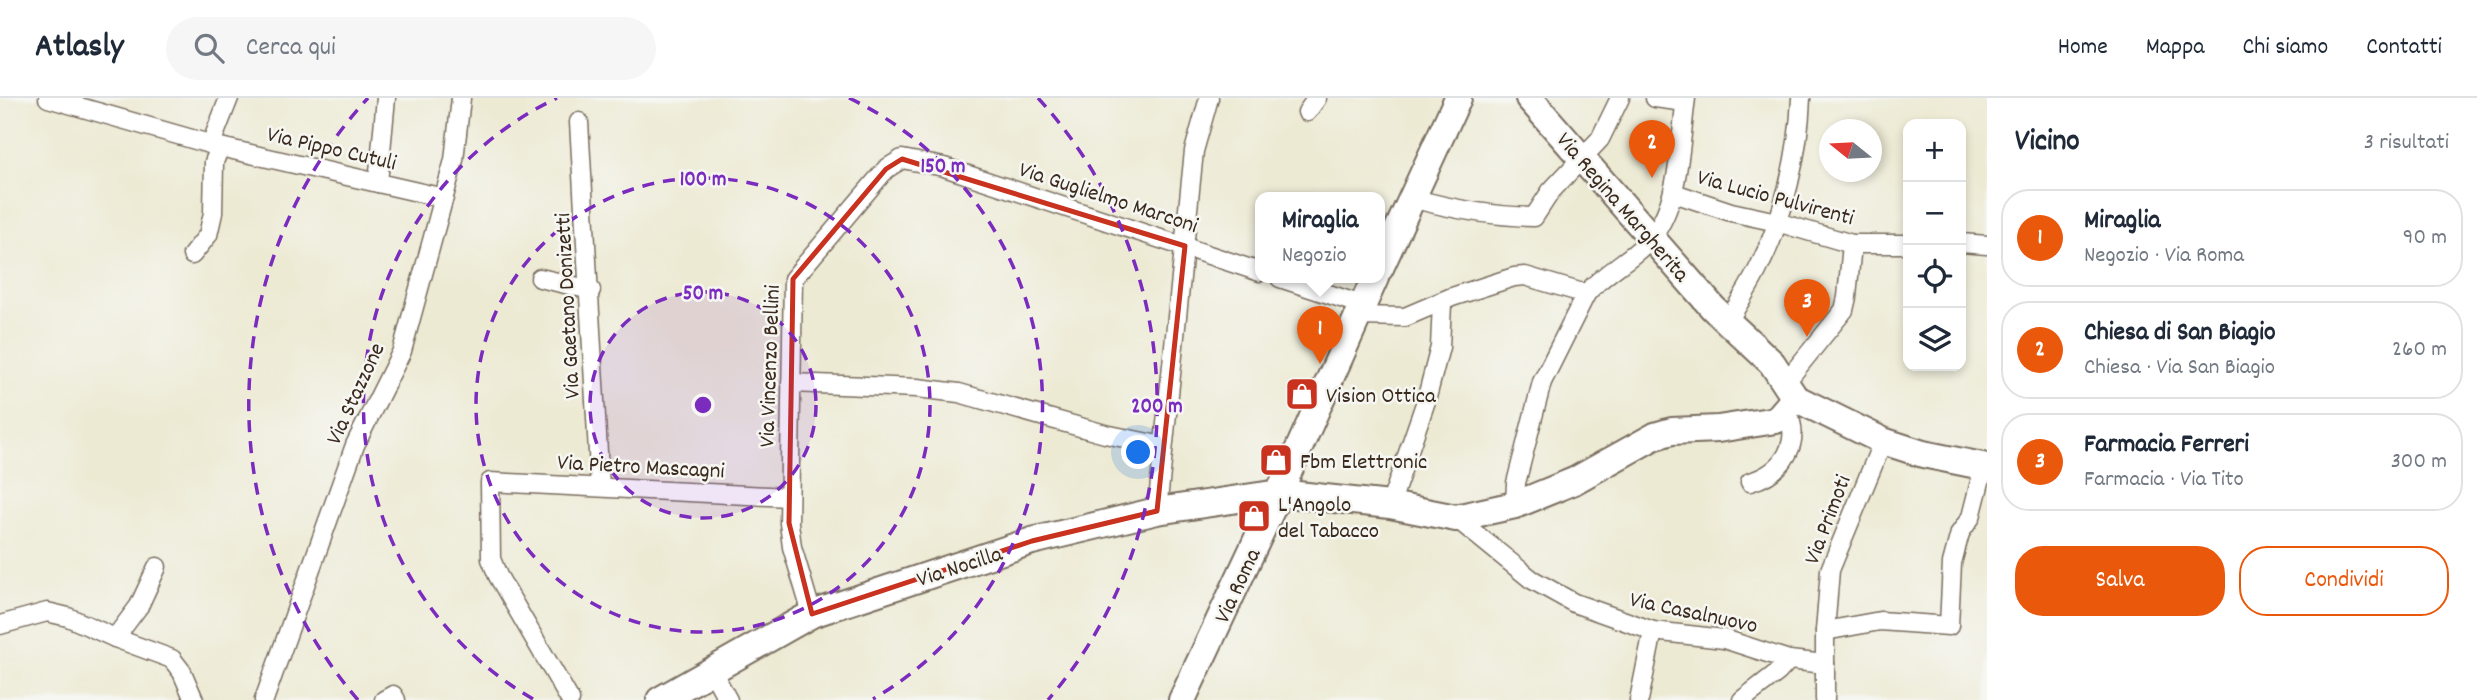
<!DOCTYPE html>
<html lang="it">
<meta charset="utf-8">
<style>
body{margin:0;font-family:Dekko,sans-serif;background:#f6f6f7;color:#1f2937}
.controls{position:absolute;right:21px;top:21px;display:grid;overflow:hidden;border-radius:14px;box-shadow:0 4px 10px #0003}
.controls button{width:63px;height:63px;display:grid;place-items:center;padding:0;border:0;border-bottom:2px solid #e0e1e3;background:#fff;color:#1f2937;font:35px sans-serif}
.compass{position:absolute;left:1819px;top:21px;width:63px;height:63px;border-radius:50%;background:#fff;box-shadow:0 4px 10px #0003;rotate:288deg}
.you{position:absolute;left:1139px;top:355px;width:24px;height:24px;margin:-18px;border:5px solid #fff;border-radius:50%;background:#1a73e8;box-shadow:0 0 0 10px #1a73e833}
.badge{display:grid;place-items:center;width:46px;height:46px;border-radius:50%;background:#ea580c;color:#fff;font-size:23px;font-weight:700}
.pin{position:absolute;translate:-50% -58px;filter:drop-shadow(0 2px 4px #0008)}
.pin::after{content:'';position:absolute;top:37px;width:24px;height:21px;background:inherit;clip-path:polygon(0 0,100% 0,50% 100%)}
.popup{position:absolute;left:1255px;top:94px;width:130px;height:91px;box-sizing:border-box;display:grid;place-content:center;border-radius:14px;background:#fff;filter:drop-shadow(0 2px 5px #0005);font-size:23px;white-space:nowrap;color:#747a83}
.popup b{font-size:26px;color:#1f2937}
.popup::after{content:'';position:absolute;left:50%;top:100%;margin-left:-14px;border:14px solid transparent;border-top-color:#fff}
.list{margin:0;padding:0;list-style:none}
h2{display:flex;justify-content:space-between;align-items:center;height:91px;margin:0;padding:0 28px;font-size:30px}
h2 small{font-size:23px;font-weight:400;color:#747a83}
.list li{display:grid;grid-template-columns:46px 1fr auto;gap:21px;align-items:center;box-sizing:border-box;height:98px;margin:0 14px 14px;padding:0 14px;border:2px solid #e0e1e3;border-radius:28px}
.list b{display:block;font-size:26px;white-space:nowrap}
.list p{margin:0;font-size:23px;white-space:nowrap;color:#747a83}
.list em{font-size:23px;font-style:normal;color:#747a83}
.actions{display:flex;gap:14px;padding:21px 28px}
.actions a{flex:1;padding:16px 0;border:2px solid #ea580c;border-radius:28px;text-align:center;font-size:24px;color:#ea580c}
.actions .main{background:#ea580c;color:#fff}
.icon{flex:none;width:38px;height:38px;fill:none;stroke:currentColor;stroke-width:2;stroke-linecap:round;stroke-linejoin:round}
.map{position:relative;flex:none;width:1987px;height:602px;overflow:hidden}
header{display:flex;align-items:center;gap:42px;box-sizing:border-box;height:98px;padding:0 35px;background:#fff;border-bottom:2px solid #e0e1e3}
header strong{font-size:33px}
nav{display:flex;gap:38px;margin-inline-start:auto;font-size:24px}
.search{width:490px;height:63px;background:#f6f6f7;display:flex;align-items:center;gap:18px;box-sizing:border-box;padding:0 24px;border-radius:38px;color:#747a83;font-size:26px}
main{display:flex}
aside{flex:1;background:#fff}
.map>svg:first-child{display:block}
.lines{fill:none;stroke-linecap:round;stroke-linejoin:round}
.street-casing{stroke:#796d5e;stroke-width:21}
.secondary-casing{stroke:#796d5e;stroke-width:30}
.street{stroke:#fff;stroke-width:18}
.secondary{stroke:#fff;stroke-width:26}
.marked{fill:none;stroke:#c8321e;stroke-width:5;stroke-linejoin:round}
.ring{fill:none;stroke:#7b2cbf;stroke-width:3.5;stroke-dasharray:12 9}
.labels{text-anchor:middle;stroke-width:5;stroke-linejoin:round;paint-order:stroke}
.street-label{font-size:23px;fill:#3b2a1e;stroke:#f6f6f2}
.poi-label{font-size:23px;fill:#3b2a1e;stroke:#f6f6f2;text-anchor:start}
.centre{fill:#7b2cbf;stroke:#f6f6f2;stroke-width:3.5}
.ring-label{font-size:21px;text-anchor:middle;font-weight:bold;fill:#7b2cbf;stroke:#f6f6f2;stroke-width:5;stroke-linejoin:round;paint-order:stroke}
</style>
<header>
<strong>Atlasly</strong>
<div class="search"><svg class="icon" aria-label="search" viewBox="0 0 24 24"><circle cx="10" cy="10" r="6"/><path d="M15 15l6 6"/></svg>Cerca qui</div>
<nav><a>Home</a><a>Mappa</a><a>Chi siamo</a><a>Contatti</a></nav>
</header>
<main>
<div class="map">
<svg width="1987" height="602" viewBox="0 0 1987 602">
<rect width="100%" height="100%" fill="#f6f6f2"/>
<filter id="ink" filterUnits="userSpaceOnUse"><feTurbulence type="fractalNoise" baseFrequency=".0143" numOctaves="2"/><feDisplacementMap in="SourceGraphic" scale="14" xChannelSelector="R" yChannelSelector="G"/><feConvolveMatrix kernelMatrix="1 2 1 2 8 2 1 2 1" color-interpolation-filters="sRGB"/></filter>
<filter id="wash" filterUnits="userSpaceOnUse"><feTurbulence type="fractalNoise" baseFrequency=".00686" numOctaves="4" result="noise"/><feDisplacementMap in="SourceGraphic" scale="28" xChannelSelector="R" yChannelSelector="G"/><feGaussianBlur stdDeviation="1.57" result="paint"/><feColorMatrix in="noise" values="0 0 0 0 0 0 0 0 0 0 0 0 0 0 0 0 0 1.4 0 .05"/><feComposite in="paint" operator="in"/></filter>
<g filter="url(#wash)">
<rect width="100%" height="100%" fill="#edead4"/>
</g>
<g filter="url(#ink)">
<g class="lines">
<defs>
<g id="street">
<path d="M48 0 220 49 444 100"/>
<path d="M1655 0 1685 4"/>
<path d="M1307 14 1317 0"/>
<path d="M579 24 600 389"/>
<path d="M211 46 229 0"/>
<path d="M378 85 386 0"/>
<path d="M1674 95 1731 114 1777 124 1852 146H1908"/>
<path d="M1412 100C1451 111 1492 118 1534 119L1551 93 1600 41 1620 0"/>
<path d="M1961 145 1987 147"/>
<path d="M192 157 208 137 213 115 214 64 220 49"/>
<path d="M540 180 591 192"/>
<path d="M1280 180 1362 207"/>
<path d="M1358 218 1405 219 1452 199 1514 179 1525 178 1586 196"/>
<path d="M1728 224C1738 205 1751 187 1760 167 1784 119 1799 54 1801 0"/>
<path d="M791 285 917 290 959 295 1105 336 1163 348"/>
<path d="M1785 285 1844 212 1847 199 1852 146"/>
<path d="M1750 384C1784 374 1803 344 1786 311"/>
<path d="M1390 407 1426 303 1440 249 1442 205"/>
<path d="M1515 407 1516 385 1542 284 1586 196C1604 174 1633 161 1651 140 1680 106 1680 43 1686 0"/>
<path d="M1157 413 1194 53 1209 0"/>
<path d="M1456 420 1531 481 1574 505 1653 533 1724 541 1789 562 1825 566"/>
<path d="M812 516 792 449 789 425 793 181 886 71 902 61 944 69 1260 174"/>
<path d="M0 527 47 514 68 519 115 540 172 561 182 574 194 602"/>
<path d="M1825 533 1880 523 1949 528 1952 465 1960 435 1971 419 1984 368"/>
<path d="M115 540 139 508 157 469"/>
<path d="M712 573 728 602"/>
<path d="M264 602 355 347 402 253 454 62 461 0"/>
<path d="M384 602 393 597 396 602"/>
<path d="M570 602 498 478 491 461 490 384 788 399"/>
<path d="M1639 602 1653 533"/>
<path d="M1742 602 1778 574 1789 562"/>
<path d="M1825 602V533L1830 472 1883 343"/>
</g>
<g id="secondary">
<path d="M1529 0 1713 210 1772 265 1795 300 1883 343 1923 356 1987 369"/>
<path d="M1380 170 1458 0"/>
<path d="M660 602 812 516 1032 443 1157 413 1279 395 1390 407 1456 420 1515 407 1574 383 1655 338 1672 333 1718 331 1776 322 1795 300"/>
<path d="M1182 602 1279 395 1375 180"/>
</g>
</defs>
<!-- street casing -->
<use href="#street" class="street-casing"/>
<!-- secondary casing -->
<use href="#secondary" class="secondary-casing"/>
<!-- street -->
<use href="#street" class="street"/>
<!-- secondary -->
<use href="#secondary" class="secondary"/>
</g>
</g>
<!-- marked area -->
<path class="marked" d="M902 61 1185 148 1157 413 1032 443 812 516 789 425 793 181 886 71Z"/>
<!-- distance rings -->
<circle cx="703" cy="307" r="113" fill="#7b2cbf" fill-opacity=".12"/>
<g class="ring">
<circle cx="703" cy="307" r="113"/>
<circle cx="703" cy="307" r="227"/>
<path d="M533 601A340 340 0 0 1 557 0M849 0A340 340 0 0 1 873 601"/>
<path d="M358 602A454 454 0 0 1 368 0M1038 0A454 454 0 0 1 1048 602"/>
</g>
<!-- icons -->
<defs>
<symbol id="shop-square" viewBox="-11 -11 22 22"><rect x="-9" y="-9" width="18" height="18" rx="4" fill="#c8321e" stroke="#f6f6f2"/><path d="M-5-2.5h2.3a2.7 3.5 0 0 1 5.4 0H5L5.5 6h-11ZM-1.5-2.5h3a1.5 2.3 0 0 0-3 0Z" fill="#fff"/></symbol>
</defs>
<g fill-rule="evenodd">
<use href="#shop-square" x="1283" y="277" width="38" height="38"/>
<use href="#shop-square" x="1257" y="343" width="38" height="38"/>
<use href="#shop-square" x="1235" y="399" width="38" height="38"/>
</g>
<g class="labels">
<!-- street labels -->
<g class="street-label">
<text transform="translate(332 49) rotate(13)" y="8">Via Pippo Cutuli</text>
<text transform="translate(1109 98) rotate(18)" y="8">Via Guglielmo Marconi</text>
<text transform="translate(1776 98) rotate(15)" y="8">Via Lucio Pulvirenti</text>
<text transform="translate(1624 108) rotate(49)" y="8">Via Regina Margherita</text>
<text transform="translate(566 208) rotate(-93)" y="8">Via Gaetano Donizetti</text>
<text transform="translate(768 268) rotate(-88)" y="8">Via Vincenzo Bellini</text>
<text transform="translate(354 295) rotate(-65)" y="8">Via Stazzone</text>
<text transform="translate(641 367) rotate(3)" y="8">Via Pietro Mascagni</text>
<text transform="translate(1826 421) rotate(-69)" y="8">Via Primoti</text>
<text transform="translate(959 467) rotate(-18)" y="8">Via Nocilla</text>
<text transform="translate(1236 487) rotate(-65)" y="8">Via Roma</text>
<text transform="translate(1694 513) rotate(12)" y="8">Via Casalnuovo</text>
</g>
<!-- poi labels -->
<g class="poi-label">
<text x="1326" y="304">Vision Ottica</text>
<text x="1300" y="370">Fbm Elettronic</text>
<text x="1278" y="413">L'Angolo<tspan x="1278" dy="26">del Tabacco</tspan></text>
</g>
</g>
<circle cx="703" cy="307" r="10" class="centre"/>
<g class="ring-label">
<text x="943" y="74">150 m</text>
<text x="703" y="87">100 m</text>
<text x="703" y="201">50 m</text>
<text x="1157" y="314">200 m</text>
</g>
</svg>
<div class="controls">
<button>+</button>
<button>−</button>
<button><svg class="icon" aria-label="locate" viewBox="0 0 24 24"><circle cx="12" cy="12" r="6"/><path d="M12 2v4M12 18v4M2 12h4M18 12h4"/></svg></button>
<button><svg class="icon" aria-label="layers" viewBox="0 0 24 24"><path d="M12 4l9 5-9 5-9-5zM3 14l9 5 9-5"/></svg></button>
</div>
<svg class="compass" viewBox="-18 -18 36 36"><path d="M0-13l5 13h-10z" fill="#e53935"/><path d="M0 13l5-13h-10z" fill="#747a83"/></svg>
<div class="you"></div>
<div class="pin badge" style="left:1320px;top:266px">1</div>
<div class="popup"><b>Miraglia</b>Negozio</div>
<div class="pin badge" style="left:1652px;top:80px">2</div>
<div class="pin badge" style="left:1807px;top:239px">3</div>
</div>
<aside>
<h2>Vicino<small>3 risultati</small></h2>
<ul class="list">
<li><span class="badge">1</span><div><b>Miraglia</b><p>Negozio · Via Roma</p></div><em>90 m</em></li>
<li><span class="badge">2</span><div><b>Chiesa di San Biagio</b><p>Chiesa · Via San Biagio</p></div><em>260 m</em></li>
<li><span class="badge">3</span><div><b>Farmacia Ferreri</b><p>Farmacia · Via Tito</p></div><em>300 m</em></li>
</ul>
<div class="actions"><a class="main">Salva</a><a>Condividi</a></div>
</aside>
</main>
